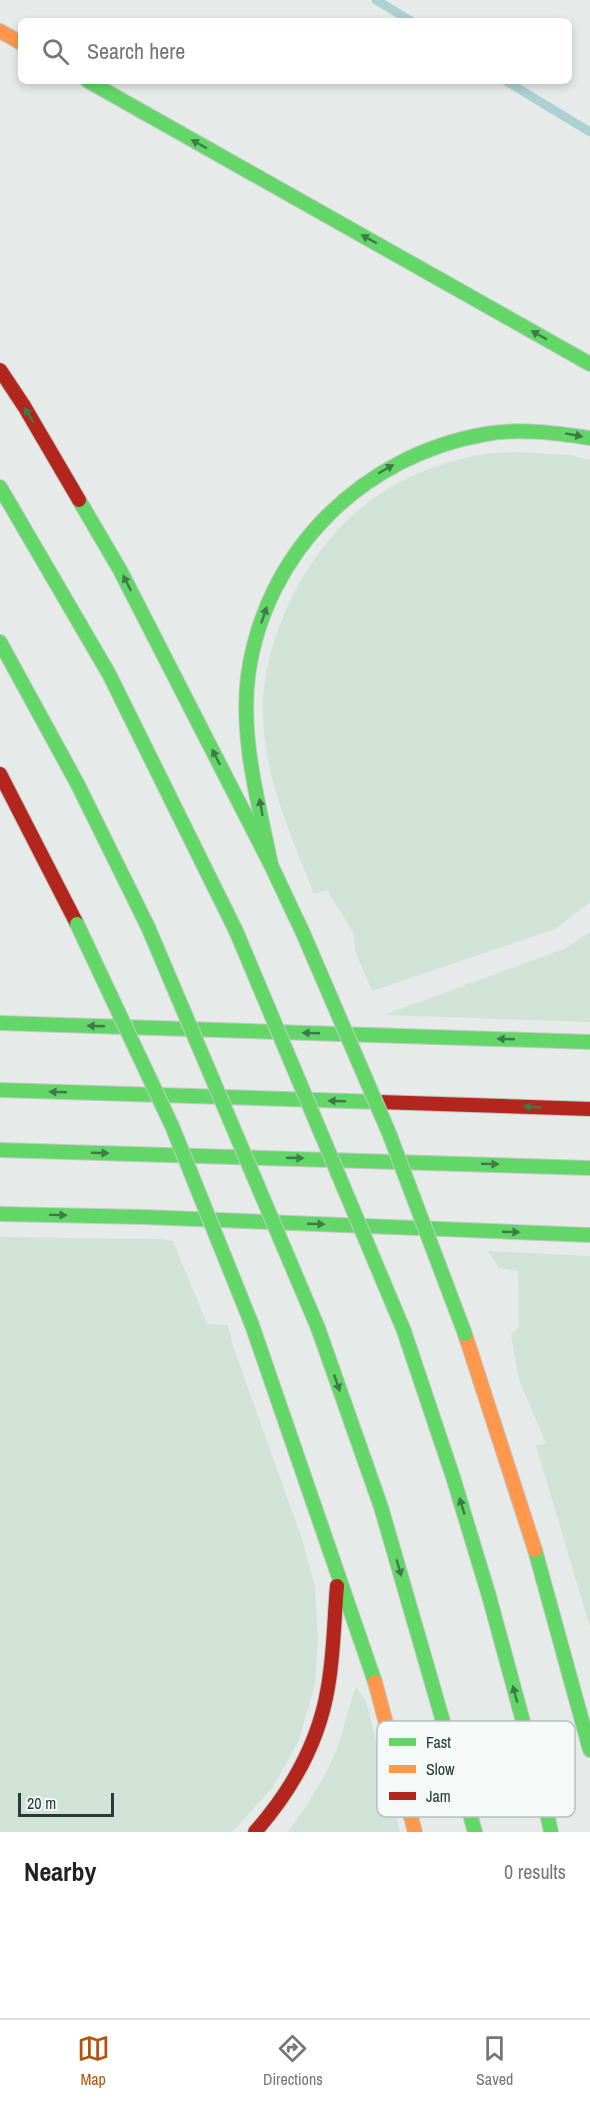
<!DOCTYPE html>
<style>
body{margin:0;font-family:"Archivo Narrow",sans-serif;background:#f2f2f2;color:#222}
.scale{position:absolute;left:18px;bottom:15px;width:96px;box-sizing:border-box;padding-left:6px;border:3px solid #263c36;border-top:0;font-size:16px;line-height:21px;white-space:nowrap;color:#263c36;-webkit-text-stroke:4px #f5f9f7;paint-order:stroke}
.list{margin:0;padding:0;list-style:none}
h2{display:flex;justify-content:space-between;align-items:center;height:78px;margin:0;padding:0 24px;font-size:26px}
h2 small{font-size:20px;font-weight:400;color:#767676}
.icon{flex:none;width:33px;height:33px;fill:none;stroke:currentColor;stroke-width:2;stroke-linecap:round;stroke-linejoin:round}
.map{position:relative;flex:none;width:590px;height:1832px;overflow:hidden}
.search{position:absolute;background:#fff;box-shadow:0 3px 9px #0003;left:18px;right:18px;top:18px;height:66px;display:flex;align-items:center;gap:15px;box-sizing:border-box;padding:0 21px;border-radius:9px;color:#767676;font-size:22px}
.sheet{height:186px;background:#fff}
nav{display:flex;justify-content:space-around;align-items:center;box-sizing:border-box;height:84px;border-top:2px solid #e0e0e0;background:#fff;font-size:16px;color:#767676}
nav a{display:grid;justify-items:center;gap:3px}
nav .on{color:#b45309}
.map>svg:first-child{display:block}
.green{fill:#d1e2d6}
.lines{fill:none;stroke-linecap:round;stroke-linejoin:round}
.stream{stroke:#acd0d4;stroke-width:9}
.fast-casing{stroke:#c3c9c7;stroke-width:16}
.slow-casing{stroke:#c3c9c7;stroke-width:16}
.jam-casing{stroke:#c3c9c7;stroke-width:16}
.fast{stroke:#63d668;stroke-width:14}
.slow{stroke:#ff974d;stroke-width:14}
.jam{stroke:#b3261e;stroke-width:14}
.fast-bridge-casing{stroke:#c3c9c7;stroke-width:16;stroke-linecap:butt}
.fast-bridge{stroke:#63d668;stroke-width:14}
.oneway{fill:#3e7a4a}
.key{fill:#f5f9f7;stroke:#b7c0bd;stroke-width:1.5}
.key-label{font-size:16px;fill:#263c36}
</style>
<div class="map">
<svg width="590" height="1832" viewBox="0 0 590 1832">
<rect width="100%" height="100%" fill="#e6ebe9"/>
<!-- green -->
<g class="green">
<path d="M514 452 569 455 590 460V902L555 929 372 991 355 951 354 934 327 890 314 894C291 835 263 776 263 710 263 633 312 539 377 496 402 478 438 464 469 457 483 453 499 453 514 452Z"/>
<path d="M590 932V1022L384 1015 564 949Z"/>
<path d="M0 1237 159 1239 173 1241 207 1324 228 1325 233 1346 302 1539 315 1587 318 1641 315 1684 299 1740 273 1787 232 1832H0Z"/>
<path d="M488 1251 590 1256V1627L536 1446 546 1443 519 1380 511 1335 519 1327 518 1271 499 1268Z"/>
<path d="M356 1687 366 1701 400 1832H288C308 1803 324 1781 337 1748 345 1728 348 1707 356 1687Z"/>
</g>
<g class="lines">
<!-- stream -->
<g class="stream">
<path d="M376 0 411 21"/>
<path d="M506 81 590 132"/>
</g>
<defs>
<g id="fast">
<path d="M88 81 590 364"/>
<path d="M0 487 109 674 236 931"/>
<path d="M79 500 120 570 271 865 303 933"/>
<path d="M0 642 77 783 148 927"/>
<path d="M271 865C259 804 240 739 248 676 265 551 363 455 486 434 520 428 556 433 590 438"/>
<path d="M0 1023 590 1042"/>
<path d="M0 1090 379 1102"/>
<path d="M0 1150 590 1168"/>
<path d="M0 1214 144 1217 590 1235"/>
<path d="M252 1325 375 1682"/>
<path d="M318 1328 381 1507 475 1832"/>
<path d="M404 1331 453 1477 489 1596 544 1799 551 1832"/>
<path d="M535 1550 590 1750"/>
</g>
<g id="slow">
<path d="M0 31 21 43"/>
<path d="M465 1334 535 1550"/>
<path d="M375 1682 415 1832"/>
</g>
<g id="jam">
<path d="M0 370 24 406 79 500"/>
<path d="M0 774 77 924"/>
<path d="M379 1102 590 1109"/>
<path d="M255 1832C292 1790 319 1742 328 1687 334 1653 334 1619 337 1586"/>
</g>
</defs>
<!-- fast casing -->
<use href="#fast" class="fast-casing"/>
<!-- slow casing -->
<use href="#slow" class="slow-casing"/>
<!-- jam casing -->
<use href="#jam" class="jam-casing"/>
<!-- fast -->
<use href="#fast" class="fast"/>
<!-- slow -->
<use href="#slow" class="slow"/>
<!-- jam -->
<use href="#jam" class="jam"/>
<defs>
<g id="fast-bridge">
<path d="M77 924 172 1126 252 1325"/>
<path d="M148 927 318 1328"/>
<path d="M236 931 404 1331"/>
<path d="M303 933 389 1133 465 1334"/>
</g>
</defs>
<!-- fast-bridge casing -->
<use href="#fast-bridge" class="fast-bridge-casing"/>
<!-- fast-bridge -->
<use href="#fast-bridge" class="fast-bridge"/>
</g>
<!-- one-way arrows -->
<defs><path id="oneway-solid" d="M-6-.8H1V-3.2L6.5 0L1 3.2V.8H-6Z" transform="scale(1.5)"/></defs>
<g class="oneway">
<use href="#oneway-solid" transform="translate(199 144) rotate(-151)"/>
<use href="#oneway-solid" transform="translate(369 239) rotate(-151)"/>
<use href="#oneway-solid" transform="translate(539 335) rotate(-151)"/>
<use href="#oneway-solid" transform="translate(29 415) rotate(-121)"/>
<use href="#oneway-solid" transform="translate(574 435) rotate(10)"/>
<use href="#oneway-solid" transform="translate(386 469) rotate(-30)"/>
<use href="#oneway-solid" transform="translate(127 583) rotate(-117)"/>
<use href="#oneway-solid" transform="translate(264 615) rotate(-71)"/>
<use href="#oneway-solid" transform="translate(216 757) rotate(-117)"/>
<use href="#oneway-solid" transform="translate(261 807) rotate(-100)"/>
<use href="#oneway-solid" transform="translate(96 1026) rotate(-178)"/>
<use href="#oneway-solid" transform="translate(311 1033) rotate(-178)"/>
<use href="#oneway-solid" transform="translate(506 1039) rotate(-178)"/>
<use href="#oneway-solid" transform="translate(58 1092) rotate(-178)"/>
<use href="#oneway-solid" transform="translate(337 1101) rotate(-178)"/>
<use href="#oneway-solid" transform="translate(532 1107) rotate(-178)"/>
<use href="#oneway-solid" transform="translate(100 1153) rotate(2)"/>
<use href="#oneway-solid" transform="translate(295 1158) rotate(2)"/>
<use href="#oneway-solid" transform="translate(490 1164) rotate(2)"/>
<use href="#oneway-solid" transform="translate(58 1215) rotate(1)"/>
<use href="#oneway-solid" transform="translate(316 1224) rotate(2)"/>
<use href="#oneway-solid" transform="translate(511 1232) rotate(2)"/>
<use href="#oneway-solid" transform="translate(337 1383) rotate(71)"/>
<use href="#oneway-solid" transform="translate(462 1506) rotate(-107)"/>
<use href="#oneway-solid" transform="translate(399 1568) rotate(74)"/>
<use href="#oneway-solid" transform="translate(515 1694) rotate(-105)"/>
</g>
<!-- legend -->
<rect x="377" y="1721" width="198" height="96" rx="9" class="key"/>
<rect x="389" y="1738" width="27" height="8" fill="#63d668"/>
<rect x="389" y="1765" width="27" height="8" fill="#ff974d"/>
<rect x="389" y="1792" width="27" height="8" fill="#b3261e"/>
<g class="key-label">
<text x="426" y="1748">Fast</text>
<text x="426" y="1775">Slow</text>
<text x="426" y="1802">Jam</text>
</g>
</svg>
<div class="scale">20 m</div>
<div class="search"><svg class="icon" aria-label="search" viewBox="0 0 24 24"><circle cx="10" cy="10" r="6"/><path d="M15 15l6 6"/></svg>Search here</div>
</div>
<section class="sheet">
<h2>Nearby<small>0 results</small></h2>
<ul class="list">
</ul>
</section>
<nav>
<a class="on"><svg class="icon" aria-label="map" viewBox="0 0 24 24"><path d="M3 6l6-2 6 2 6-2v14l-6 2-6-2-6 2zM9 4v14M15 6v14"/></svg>Map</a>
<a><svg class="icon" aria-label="directions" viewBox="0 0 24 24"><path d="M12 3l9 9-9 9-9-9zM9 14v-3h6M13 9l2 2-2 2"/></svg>Directions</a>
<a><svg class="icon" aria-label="saved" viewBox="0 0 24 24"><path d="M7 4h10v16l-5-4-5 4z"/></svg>Saved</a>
</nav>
